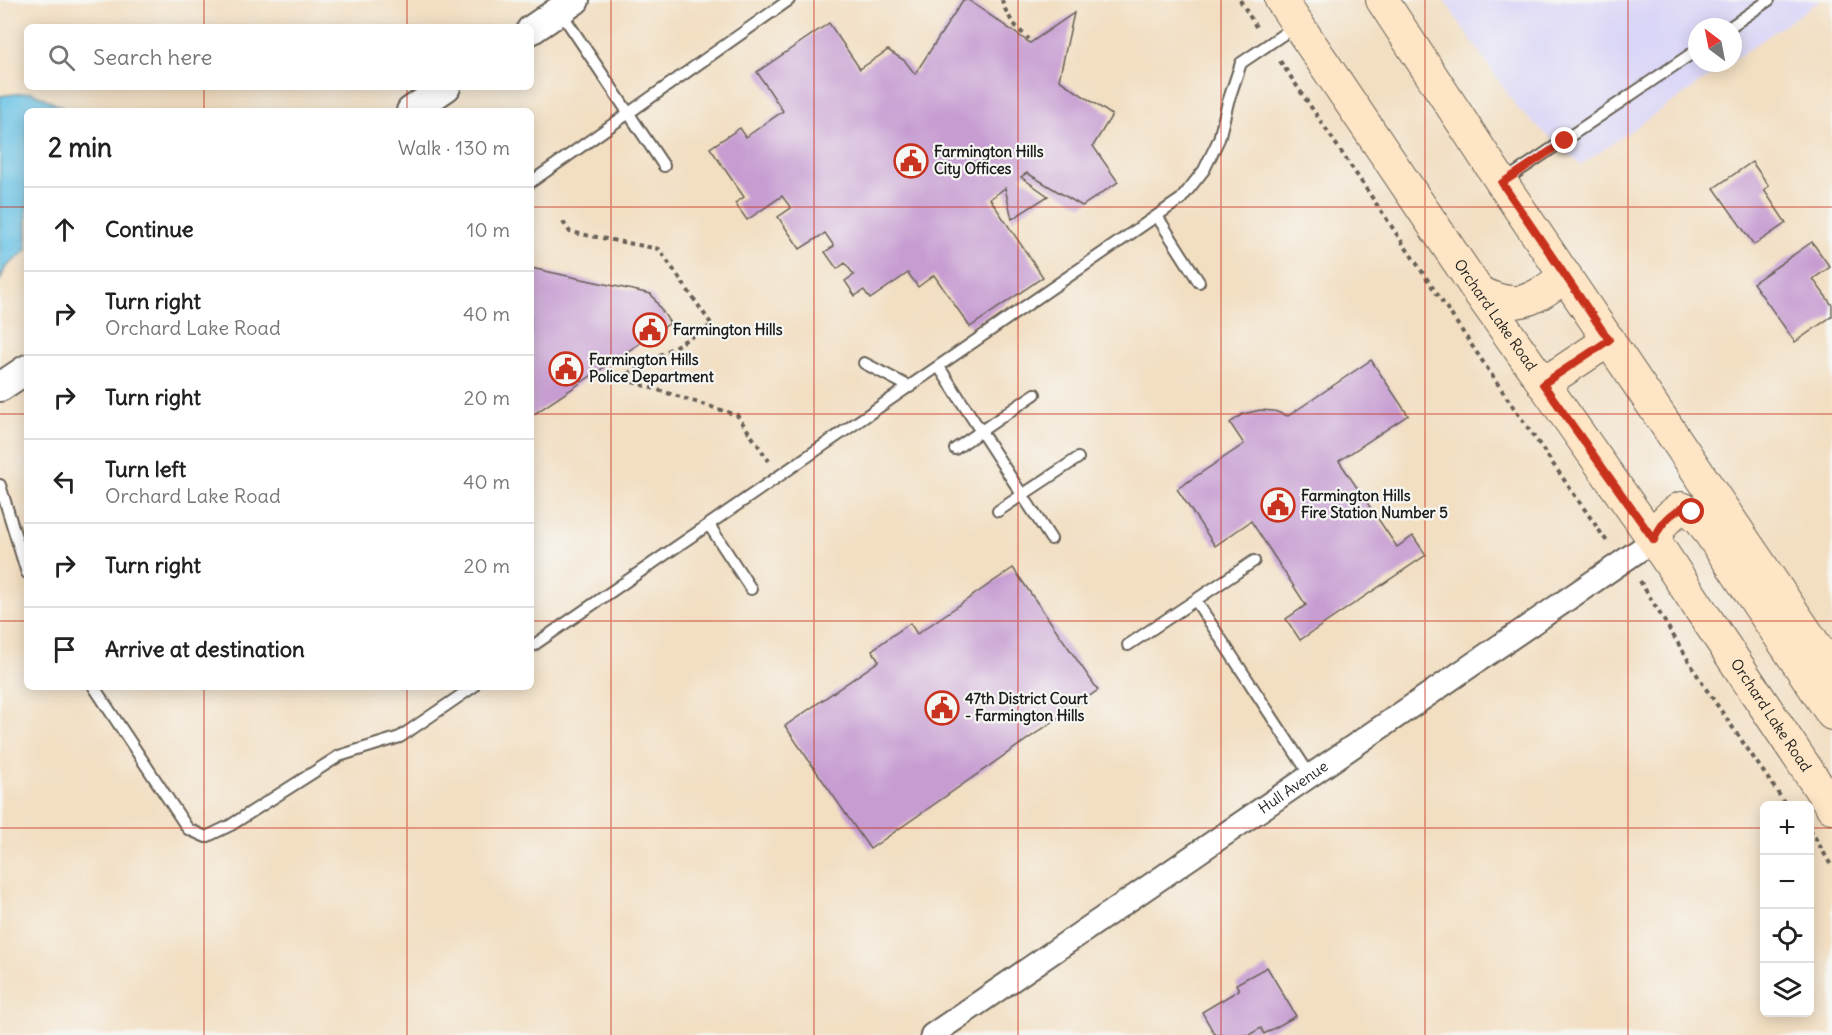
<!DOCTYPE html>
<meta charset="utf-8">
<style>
body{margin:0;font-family:Delius,sans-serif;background:#f2f2f2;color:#222}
.controls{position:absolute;right:18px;bottom:18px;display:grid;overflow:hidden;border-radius:9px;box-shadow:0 3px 15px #0003}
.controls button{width:54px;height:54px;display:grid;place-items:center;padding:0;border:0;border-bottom:2px solid #e0e0e0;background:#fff;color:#222;font:30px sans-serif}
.compass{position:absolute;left:1688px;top:18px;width:54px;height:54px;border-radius:50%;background:#fff;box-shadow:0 3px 15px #0003;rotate:328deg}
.stop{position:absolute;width:18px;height:18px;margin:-14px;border:4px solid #c8321e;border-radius:50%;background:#fff}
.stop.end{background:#c8321e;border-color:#fff;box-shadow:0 2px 6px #0008}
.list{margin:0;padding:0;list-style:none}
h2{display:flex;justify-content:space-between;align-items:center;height:78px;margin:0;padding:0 24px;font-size:26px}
h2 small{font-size:20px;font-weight:400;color:#767676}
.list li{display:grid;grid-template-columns:39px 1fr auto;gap:18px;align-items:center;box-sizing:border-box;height:84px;padding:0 24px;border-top:2px solid #e0e0e0}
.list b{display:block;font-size:22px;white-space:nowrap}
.list p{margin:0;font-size:20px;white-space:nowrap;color:#767676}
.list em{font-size:20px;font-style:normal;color:#767676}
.icon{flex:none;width:33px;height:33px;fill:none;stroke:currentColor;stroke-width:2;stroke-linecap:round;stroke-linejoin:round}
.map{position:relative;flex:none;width:1832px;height:1035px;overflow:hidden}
.search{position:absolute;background:#fff;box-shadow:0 3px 15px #0003;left:24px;top:24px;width:510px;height:66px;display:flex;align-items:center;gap:15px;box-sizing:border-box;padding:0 21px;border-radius:9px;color:#767676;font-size:22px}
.panel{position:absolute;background:#fff;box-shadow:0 3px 15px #0003;left:24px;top:108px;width:510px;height:582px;border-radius:9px}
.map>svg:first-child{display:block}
.built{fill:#dad6f7}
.water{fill:#69c3e6;stroke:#427081;stroke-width:1.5}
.building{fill:#c69cd1}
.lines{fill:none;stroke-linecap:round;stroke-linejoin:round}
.service-casing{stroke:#676056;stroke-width:14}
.minor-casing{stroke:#676056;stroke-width:26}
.tertiary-casing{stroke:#676056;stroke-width:32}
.secondary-casing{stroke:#676056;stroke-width:34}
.path{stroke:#676056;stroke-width:4;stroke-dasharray:4.5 4.5;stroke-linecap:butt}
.service{stroke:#fff;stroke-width:10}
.minor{stroke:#fff;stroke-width:22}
.tertiary{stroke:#fff;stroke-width:28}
.secondary{stroke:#fde5c5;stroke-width:32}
.route{stroke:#c8321e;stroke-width:8}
.grid{fill:none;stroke:#c8321e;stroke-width:1.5;stroke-opacity:0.55}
.labels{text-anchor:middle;stroke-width:4.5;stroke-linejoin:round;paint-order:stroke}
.poi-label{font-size:15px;font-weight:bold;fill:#1c1c1c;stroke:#f6f6f2;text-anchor:start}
.street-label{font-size:15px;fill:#1c1c1c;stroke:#f6f6f2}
</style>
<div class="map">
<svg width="1832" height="1035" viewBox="0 0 1832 1035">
<rect width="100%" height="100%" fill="#f6f6f2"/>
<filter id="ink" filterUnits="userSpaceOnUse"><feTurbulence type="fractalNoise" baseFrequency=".0167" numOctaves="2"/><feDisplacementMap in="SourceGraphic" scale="12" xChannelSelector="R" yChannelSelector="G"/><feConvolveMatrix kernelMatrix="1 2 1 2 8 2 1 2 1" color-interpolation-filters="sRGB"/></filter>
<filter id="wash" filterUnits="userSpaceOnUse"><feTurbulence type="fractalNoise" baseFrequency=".008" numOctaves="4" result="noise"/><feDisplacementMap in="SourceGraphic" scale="24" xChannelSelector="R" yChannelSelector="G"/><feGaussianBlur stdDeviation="1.35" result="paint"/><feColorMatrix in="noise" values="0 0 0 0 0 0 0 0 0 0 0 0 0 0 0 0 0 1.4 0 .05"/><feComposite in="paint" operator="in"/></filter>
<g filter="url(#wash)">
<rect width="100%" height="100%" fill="#f2dec1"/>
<!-- built -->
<path class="built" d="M1444 0H1821L1733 60V27H1697V63H1729L1581 165 1518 109Z"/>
<!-- water -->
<path class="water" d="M32 92 69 111H27V250L5 268 0 281V96Z"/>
<g id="blocks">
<!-- building -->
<g class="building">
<path d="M963 0H968L1030 43 1074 13 1059 80 1112 115 1093 146 1118 182 1082 206 1027 173 1021 177 1048 196 1012 219 1005 188 990 199 1043 277 970 327 934 275 918 287 908 273 870 299 864 290 855 296 845 281 854 275 845 263 837 269 825 252 834 246 825 233 800 249 778 217 791 208 782 196 747 220 735 203 744 197 710 148 740 128 746 137 783 111 757 72 829 23 860 69 888 50 905 61 915 74Z"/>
<path d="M1752 162 1769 186 1764 190 1786 223 1754 245 1714 188Z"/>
<path d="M1812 242 1830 267 1813 279 1832 305V316L1795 342 1753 283Z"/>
<path d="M531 268 651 294 670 323 531 416Z"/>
<path d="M1371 360 1408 415 1339 461 1397 547 1413 536 1426 555 1300 640 1286 619 1306 605 1251 521 1215 546 1177 489 1244 444 1230 423 1243 414 1260 410 1274 411 1288 416Z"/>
<path d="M1013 568 1098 690 870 849 785 726 879 661 872 650 910 623 917 634Z"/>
<path d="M1267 967 1296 1016 1264 1034 1261 1028 1249 1035H1215L1202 1012 1239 990 1236 984Z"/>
</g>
</g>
</g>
<g filter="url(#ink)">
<use href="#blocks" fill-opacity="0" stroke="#676056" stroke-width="1.5"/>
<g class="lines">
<defs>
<g id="service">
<path d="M560 11 664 166"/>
<path d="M1730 27 1769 0"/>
<path d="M1504 181 1697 50"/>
<path d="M531 182 789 0"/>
<path d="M1157 216 1199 282"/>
<path d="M864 363 910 387"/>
<path d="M939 367 1051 539"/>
<path d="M955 449 1035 394"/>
<path d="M0 485 27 573"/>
<path d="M998 511 1078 458"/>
<path d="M709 525 751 589"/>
<path d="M1196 601 1310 775"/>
<path d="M1128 645 1254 561"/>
<path d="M531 647 1181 199 1204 170 1219 139 1228 102 1241 63 1294 27"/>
<path d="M94 687 188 829 206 837 231 825 339 756 400 737 473 687"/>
</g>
<g id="minor">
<path id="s1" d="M932 1035 1654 540"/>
</g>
<g id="tertiary">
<path d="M531 30 575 0"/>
<path d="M411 111 446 87"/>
<path d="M0 387 27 369"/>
</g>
<g id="secondary">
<path id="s2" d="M1281 0 1478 291 1654 540 1832 807"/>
<path d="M1382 0 1502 183 1832 670"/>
<path d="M1478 291C1518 313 1533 299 1566 276"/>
<path d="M1543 384 1609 340"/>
<path d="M1654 540C1660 525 1667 517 1681 508L1692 512 1701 520 1832 714"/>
</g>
</defs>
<!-- service casing -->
<use href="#service" class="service-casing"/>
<!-- minor casing -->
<use href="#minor" class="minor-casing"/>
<!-- tertiary casing -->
<use href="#tertiary" class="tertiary-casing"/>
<!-- secondary casing -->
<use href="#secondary" class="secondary-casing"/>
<!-- path -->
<g class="path">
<path d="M1002 0C1006 16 1017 29 1029 39"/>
<path d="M1240 0 1258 30"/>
<path d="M1280 61 1512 405 1608 543"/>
<path d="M563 222 570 232 659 249 712 325 620 378 737 415 769 461"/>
<path d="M1640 581 1704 686 1787 806"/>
<path d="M1810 829 1832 867"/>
</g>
<!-- service -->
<use href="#service" class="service"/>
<!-- minor -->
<use href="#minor" class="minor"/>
<!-- tertiary -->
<use href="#tertiary" class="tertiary"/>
<!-- secondary -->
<use href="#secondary" class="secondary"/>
</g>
</g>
<g class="lines" filter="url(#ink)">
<!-- route -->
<path class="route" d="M1565 141 1502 183 1609 340 1543 384 1654 540C1660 525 1667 517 1681 508L1692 512"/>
</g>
<!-- grid -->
<path class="grid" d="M204 0V27M407 0V27M611 0V1035M814 0V1035M1018 0V1035M1221 0V1035M1425 0V1035M1628 0V1035M204 87V111M407 87V111M0 207H27M531 207H1832M0 414H27M531 414H1832M0 621H27M531 621H1832M204 687V1035M407 687V1035M0 828H1764M1810 828H1832"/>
<!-- icons -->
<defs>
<symbol id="civic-ring" viewBox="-11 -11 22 22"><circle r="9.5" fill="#f6f6f2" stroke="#c8321e" stroke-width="1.5"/><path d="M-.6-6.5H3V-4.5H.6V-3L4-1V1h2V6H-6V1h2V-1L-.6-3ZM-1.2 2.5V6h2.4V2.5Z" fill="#c8321e"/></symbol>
</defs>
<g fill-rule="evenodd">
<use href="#civic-ring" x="892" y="142" width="38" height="38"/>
<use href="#civic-ring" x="631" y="311" width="38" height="38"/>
<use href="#civic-ring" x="547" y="350" width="38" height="38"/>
<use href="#civic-ring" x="1259" y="486" width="38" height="38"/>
<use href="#civic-ring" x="923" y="689" width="38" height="38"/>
</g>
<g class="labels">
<!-- poi labels -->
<g class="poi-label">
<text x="934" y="157">Farmington Hills<tspan x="934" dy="17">City Offices</tspan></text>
<text x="673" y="335">Farmington Hills</text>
<text x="589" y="365">Farmington Hills<tspan x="589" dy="17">Police Department</tspan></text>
<text x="1301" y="501">Farmington Hills<tspan x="1301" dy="17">Fire Station Number 5</tspan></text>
<text x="965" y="704">47th District Court<tspan x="965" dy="17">- Farmington Hills</tspan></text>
</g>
<!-- street labels -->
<g class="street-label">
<text dy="5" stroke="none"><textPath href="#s2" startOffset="381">Orchard Lake Road</textPath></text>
<text dy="5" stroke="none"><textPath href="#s2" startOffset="867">Orchard Lake Road</textPath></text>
<text dy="5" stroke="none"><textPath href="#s1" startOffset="438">Hull Avenue</textPath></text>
</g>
</g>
</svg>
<div class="controls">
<button>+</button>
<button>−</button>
<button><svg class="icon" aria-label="locate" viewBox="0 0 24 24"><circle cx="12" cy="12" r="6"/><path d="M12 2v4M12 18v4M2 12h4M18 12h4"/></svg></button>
<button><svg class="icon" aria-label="layers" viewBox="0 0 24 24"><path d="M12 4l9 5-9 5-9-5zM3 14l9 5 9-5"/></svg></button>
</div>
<svg class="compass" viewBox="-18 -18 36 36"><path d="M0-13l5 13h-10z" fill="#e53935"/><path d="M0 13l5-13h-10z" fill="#767676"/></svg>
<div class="stop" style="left:1692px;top:512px"></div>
<div class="stop end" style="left:1565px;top:141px"></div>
<div class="search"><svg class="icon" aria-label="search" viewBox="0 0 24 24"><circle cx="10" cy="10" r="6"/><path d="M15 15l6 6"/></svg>Search here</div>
<section class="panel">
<h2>2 min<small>Walk · 130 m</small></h2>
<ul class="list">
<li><svg class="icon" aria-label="ahead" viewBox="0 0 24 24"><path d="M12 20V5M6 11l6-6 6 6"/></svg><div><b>Continue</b></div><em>10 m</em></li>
<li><svg class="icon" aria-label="right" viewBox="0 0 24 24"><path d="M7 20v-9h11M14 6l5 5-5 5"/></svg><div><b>Turn right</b><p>Orchard Lake Road</p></div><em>40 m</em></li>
<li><svg class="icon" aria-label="right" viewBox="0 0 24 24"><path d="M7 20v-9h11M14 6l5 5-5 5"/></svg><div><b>Turn right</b></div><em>20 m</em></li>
<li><svg class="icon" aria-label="left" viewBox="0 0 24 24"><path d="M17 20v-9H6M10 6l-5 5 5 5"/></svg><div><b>Turn left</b><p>Orchard Lake Road</p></div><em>40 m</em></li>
<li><svg class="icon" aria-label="right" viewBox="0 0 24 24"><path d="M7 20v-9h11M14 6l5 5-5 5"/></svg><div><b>Turn right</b></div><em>20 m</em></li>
<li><svg class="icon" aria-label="arrive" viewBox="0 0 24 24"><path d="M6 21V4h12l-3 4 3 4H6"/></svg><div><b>Arrive at destination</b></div></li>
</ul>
</section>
</div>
